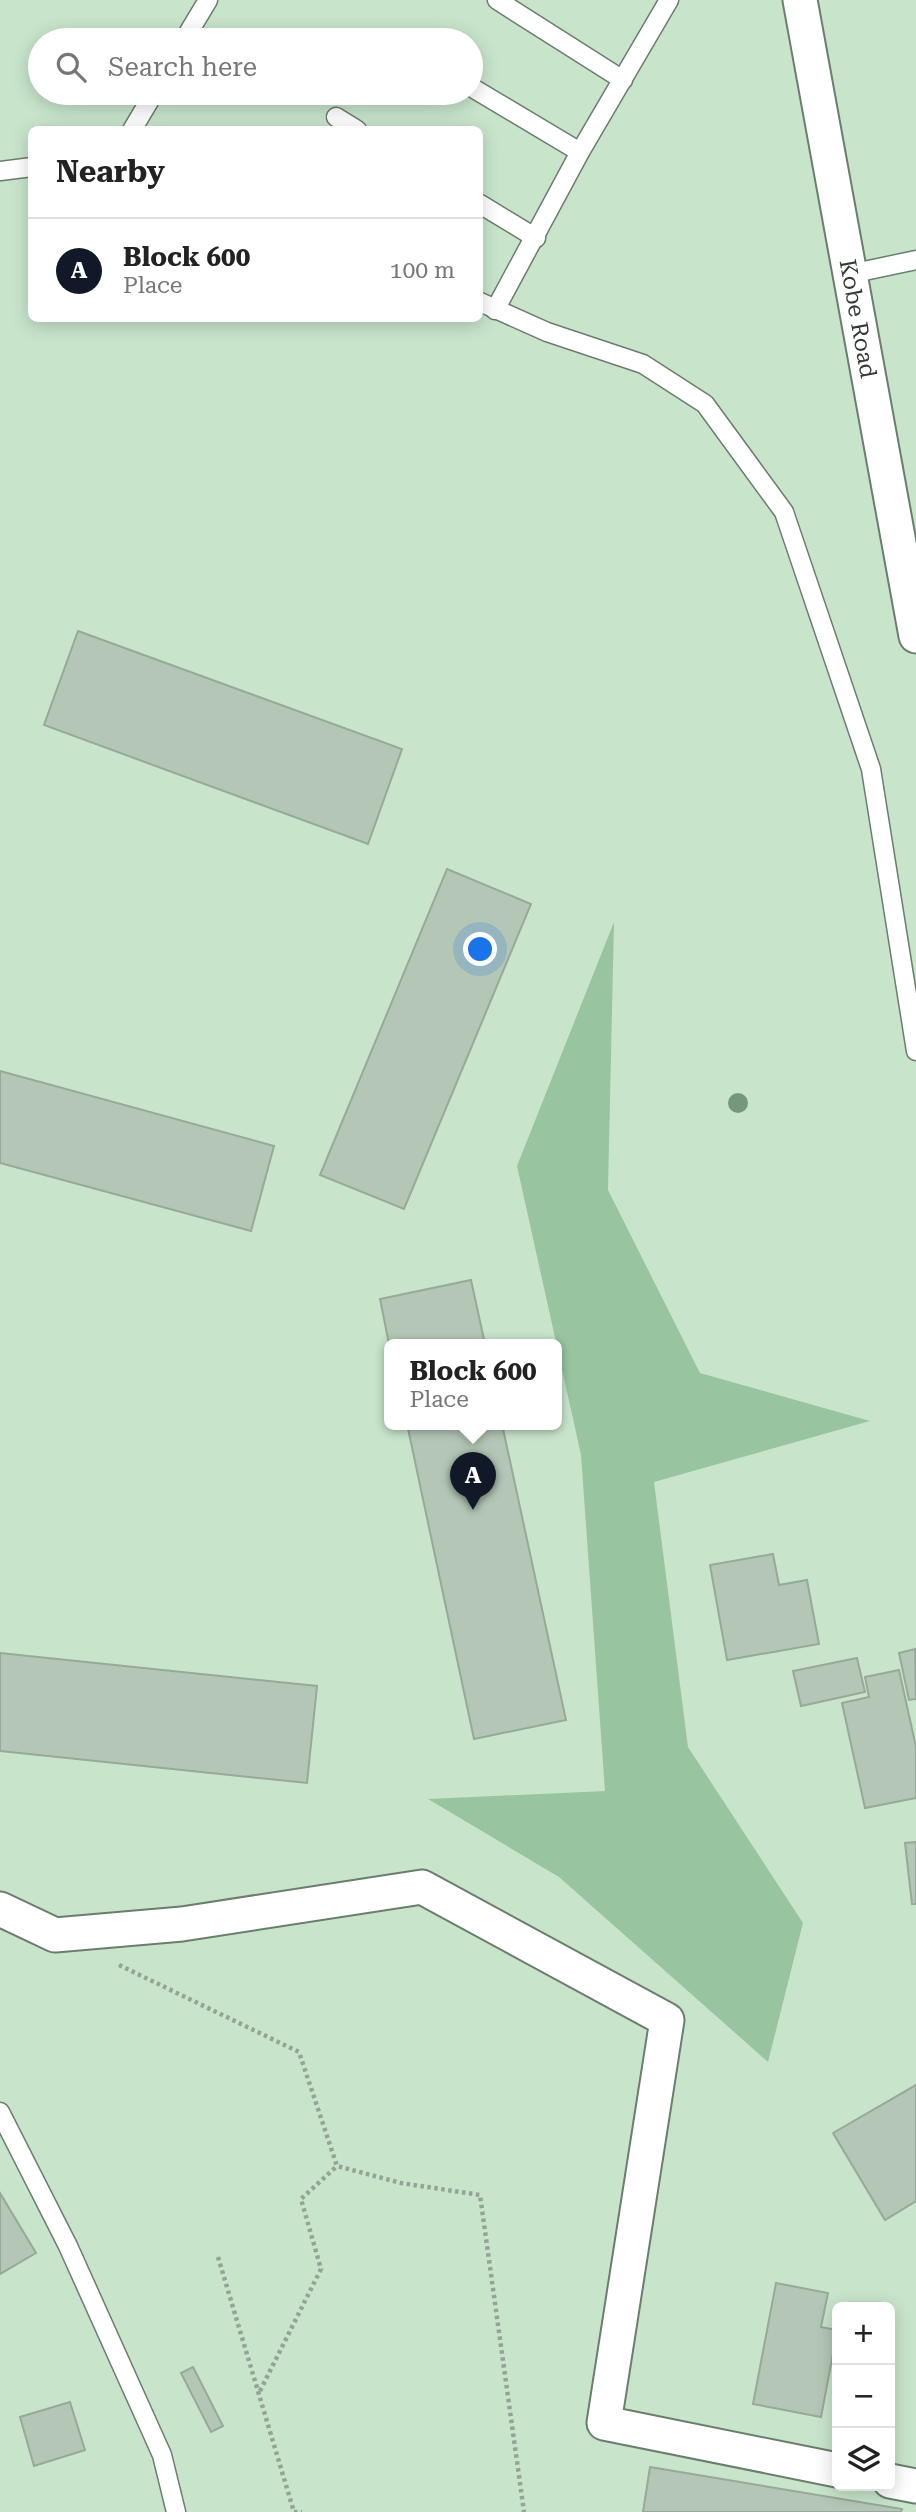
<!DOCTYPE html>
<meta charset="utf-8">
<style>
body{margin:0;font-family:"Roboto Serif",serif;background:#f6f6f6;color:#222}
.controls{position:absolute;right:21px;bottom:21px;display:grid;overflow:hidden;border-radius:10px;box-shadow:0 4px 18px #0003}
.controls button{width:63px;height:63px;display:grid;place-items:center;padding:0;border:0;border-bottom:2px solid #e0e0e0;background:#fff;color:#222;font:35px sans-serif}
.you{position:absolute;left:481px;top:950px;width:24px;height:24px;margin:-18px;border:5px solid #fff;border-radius:50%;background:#1a73e8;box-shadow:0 0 0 10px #1a73e833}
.badge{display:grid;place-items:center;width:46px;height:46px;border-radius:50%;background:#111827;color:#fff;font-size:23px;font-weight:700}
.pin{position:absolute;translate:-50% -58px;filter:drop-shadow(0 2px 4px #0008)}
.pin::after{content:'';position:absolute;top:37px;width:24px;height:21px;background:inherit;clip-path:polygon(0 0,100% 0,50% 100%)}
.popup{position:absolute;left:384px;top:1339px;width:178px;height:91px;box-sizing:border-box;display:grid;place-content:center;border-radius:10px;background:#fff;filter:drop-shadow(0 2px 5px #0005);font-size:23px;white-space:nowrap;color:#767676}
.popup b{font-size:26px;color:#222}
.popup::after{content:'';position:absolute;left:50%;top:100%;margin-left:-14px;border:14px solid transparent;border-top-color:#fff}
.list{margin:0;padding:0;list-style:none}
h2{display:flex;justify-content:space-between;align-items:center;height:91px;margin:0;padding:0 28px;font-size:30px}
h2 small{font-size:23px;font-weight:400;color:#767676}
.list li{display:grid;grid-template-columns:46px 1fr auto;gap:21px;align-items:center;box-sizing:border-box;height:105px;padding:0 28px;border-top:2px solid #e0e0e0}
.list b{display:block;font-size:26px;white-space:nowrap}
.list p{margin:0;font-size:23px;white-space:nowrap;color:#767676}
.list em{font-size:23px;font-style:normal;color:#767676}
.icon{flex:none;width:38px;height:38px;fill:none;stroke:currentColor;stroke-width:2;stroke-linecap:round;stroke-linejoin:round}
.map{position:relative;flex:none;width:916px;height:2512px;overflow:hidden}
.search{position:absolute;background:#fff;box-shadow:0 4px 18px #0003;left:28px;top:28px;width:455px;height:77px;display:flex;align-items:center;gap:18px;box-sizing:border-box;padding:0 24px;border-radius:38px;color:#767676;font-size:26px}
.panel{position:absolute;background:#fff;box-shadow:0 4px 18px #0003;left:28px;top:126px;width:455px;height:196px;border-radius:10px}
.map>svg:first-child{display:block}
.green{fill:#c8e5cc;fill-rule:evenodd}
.forest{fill:#98c59f}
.building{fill:#b4c7b6;stroke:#97a999;stroke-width:2}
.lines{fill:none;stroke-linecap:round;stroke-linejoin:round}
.service-casing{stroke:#6b7d6d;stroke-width:21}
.minor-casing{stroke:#6b7d6d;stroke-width:37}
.path{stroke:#94a396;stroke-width:4.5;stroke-dasharray:3.5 3.5;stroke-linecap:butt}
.service{stroke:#fff;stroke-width:18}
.minor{stroke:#fff;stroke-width:33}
.tree{fill:#73987c}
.labels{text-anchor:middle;stroke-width:5;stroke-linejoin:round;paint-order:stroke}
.street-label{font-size:23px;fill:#323a33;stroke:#fff}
</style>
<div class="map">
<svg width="916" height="2512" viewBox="0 0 916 2512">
<rect width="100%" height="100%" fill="#e9feec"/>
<!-- green -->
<path class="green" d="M0 0H916V2512H0ZM40 40H471V93H40ZM32 130H480V318H32ZM389 1344H557V1424H389ZM837 2307H890V2486H837Z"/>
<!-- forest -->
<path class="forest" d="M614 922 608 1190 700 1373 870 1421 654 1482 688 1747 803 1923 768 2062 559 1877 428 1799 605 1791 581 1455 517 1166Z"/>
<!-- building -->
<g class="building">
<path d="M78 631 402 749 368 844 44 725Z"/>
<path d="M447 869 531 904 404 1209 320 1175Z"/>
<path d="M0 1071 274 1146 251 1231 0 1163Z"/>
<path d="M471 1280 485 1344H389L380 1299Z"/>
<path d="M407 1424H502L566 1720 474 1739Z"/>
<path d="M773 1554 779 1585 807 1580 819 1644 727 1660 710 1565Z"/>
<path d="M915 1649 916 1699 909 1700 899 1653Z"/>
<path d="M0 1653 317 1686 307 1783 0 1751Z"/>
<path d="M857 1658 865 1692 801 1706 793 1671Z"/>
<path d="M899 1670 916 1747V1798L865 1808 842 1703 869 1697 865 1677Z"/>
<path d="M916 1842V1904H912L905 1843Z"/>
<path d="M916 2085V2201L885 2220 833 2133Z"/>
<path d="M0 2193 36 2253 0 2274Z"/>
<path d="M776 2283 828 2293 821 2327 837 2330V2333L821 2417 753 2404Z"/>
<path d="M193 2367 223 2426 211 2432 181 2373Z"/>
<path d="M70 2402 85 2450 34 2466 20 2417Z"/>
<path d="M650 2467 902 2509 901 2512H643Z"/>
</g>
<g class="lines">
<defs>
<g id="service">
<path d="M497 0 623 80"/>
<path d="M184 40 208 0"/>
<path d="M471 87 580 152"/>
<path d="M336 117 357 130"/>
<path d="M132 130 154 93"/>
<path d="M0 171 32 167"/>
<path d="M480 204 536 238"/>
<path d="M850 274 916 260"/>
<path d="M480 302 547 332 643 364 705 404 784 512 871 769 916 1051"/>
<path d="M495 310 580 152 669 0"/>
<path d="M0 2112 68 2246 162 2455 176 2512"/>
</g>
<g id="minor">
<path id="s1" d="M800 0 916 636"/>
<path d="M0 1909 55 1935 182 1924 422 1887 667 2020 604 2423 837 2470"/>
<path d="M890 2481 916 2486"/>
</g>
</defs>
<!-- service casing -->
<use href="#service" class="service-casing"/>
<!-- minor casing -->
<use href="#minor" class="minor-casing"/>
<!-- path -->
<g class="path">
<path d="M119 1965 299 2052 337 2166 401 2183 480 2195 524 2512"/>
<path d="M218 2257 294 2512H302"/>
<path d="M260 2391 321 2269 301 2199 337 2166"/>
</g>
<!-- service -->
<use href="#service" class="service"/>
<!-- minor -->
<use href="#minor" class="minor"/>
</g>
<!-- trees -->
<circle class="tree" cx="738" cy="1103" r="10"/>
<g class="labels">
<!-- street labels -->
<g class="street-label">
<text dy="8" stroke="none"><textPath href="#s1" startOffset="324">Kobe Road</textPath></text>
</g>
</g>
</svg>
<div class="controls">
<button>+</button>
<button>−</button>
<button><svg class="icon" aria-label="layers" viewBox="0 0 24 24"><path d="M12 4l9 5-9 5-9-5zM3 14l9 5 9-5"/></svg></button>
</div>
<div class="you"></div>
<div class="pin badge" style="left:473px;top:1510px">A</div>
<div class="popup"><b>Block 600</b>Place</div>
<div class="search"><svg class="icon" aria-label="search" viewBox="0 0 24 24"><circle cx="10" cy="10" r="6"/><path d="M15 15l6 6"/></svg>Search here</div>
<section class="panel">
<h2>Nearby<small></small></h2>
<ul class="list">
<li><span class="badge">A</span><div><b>Block 600</b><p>Place</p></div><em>100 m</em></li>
</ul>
</section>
</div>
